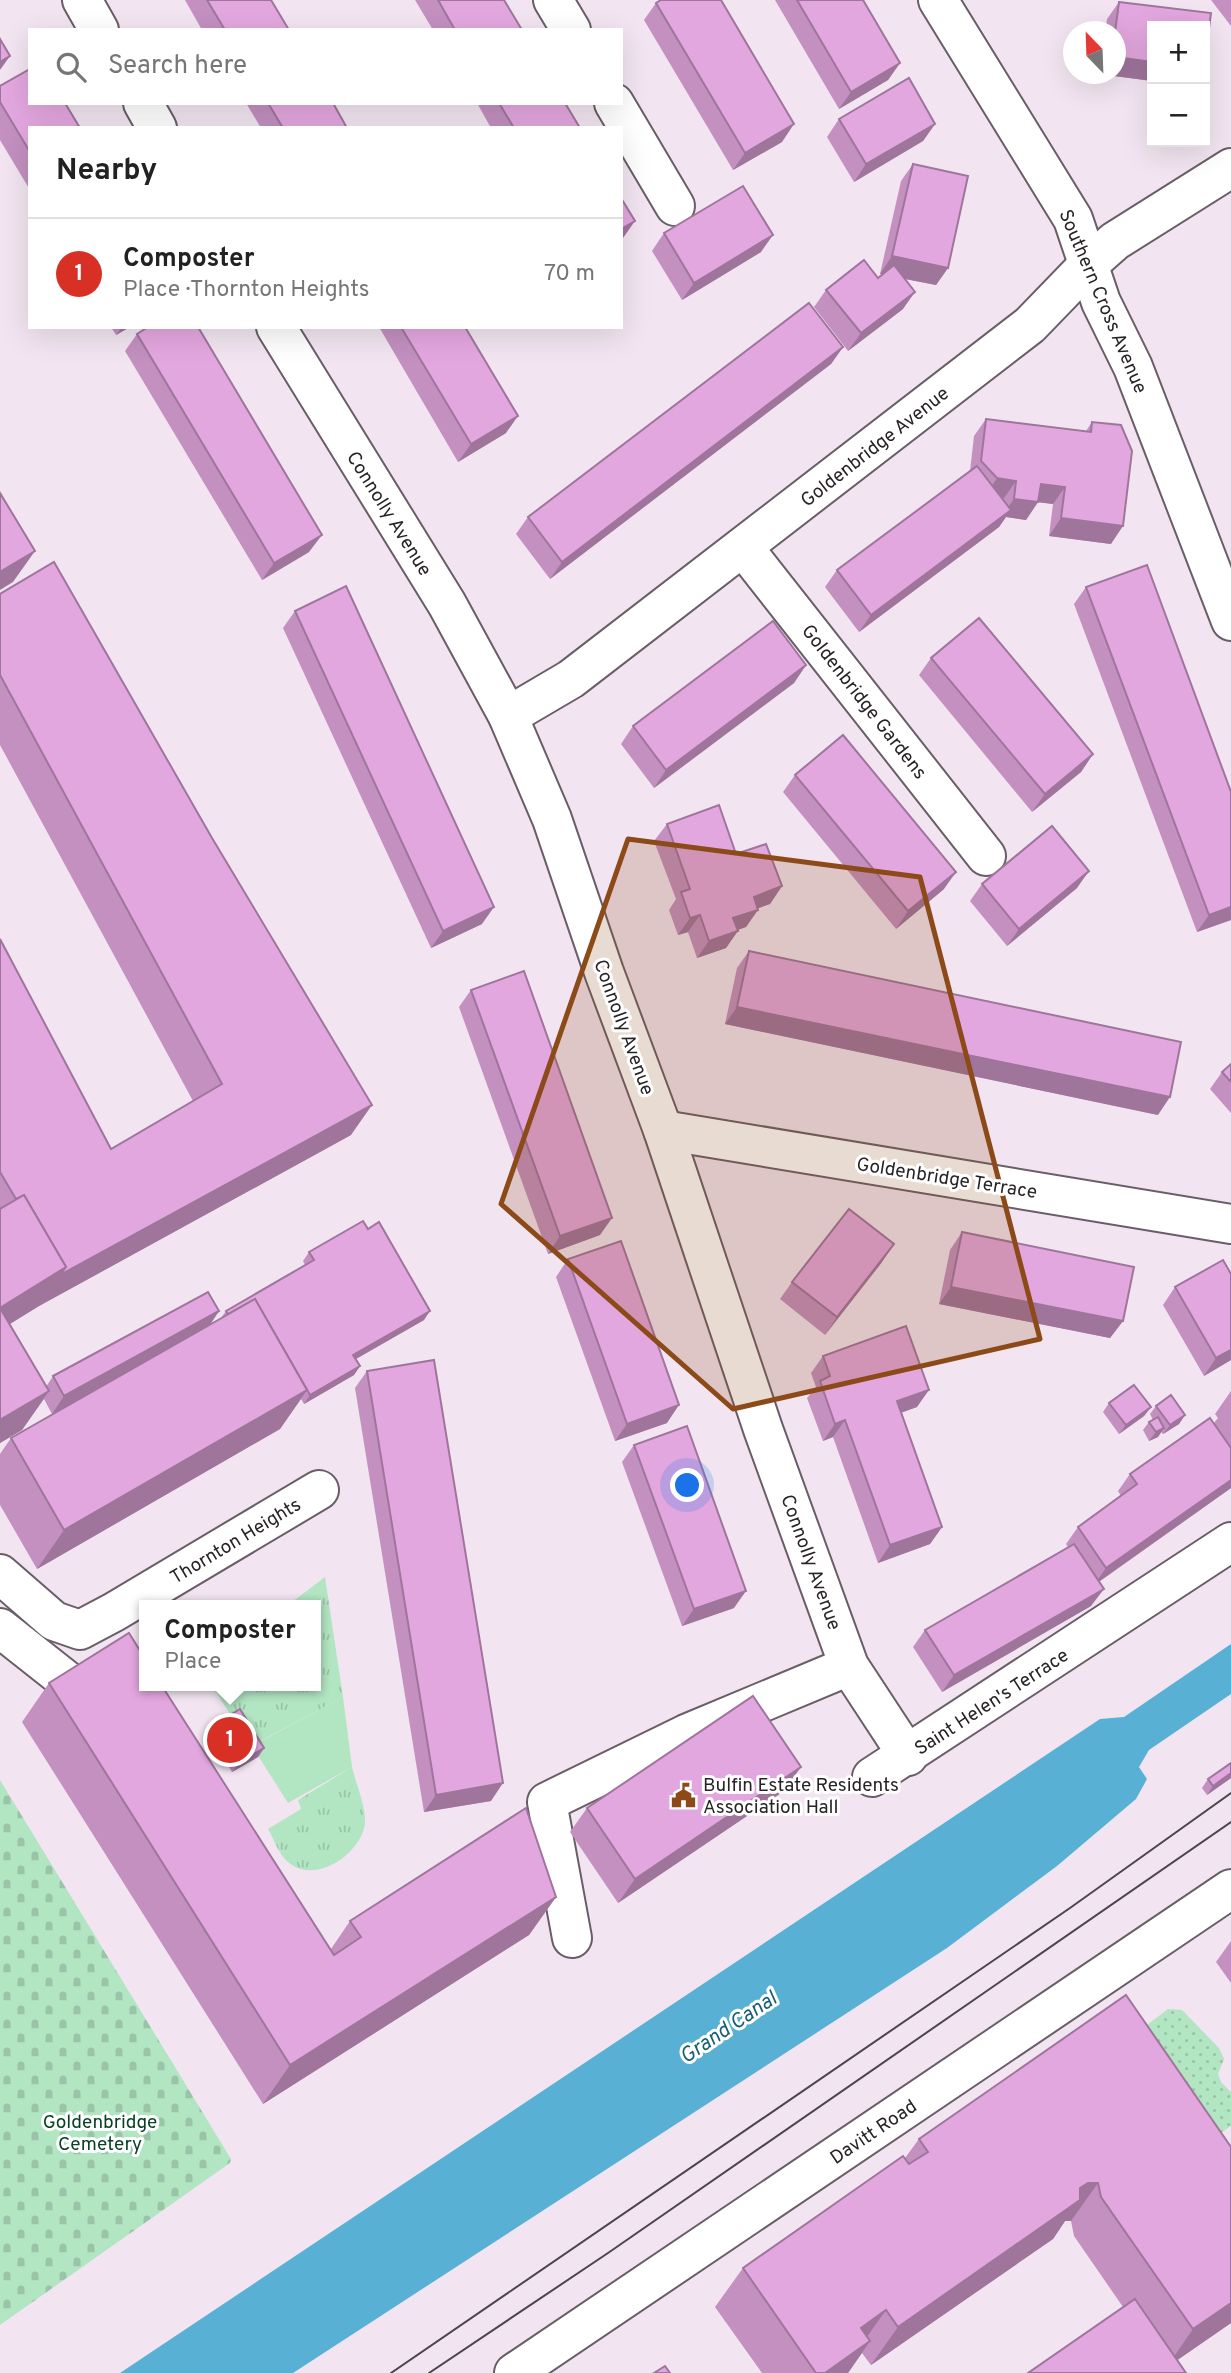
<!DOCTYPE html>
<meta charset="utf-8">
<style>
body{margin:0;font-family:Overpass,sans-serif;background:#f6f6f6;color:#222}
.controls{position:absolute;right:21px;top:21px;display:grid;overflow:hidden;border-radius:0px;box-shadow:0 7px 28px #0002}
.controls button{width:63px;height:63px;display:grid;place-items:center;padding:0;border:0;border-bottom:2px solid #e0e0e0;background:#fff;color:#222;font:35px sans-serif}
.compass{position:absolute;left:1063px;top:21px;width:63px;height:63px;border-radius:50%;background:#fff;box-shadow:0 7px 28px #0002;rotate:337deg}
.you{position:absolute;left:688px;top:1486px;width:24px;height:24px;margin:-18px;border:5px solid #fff;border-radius:50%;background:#1a73e8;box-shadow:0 0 0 10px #1a73e833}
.badge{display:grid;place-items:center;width:46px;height:46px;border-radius:50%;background:#d93025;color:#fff;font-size:23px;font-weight:700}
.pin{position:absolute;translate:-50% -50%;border:4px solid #fff;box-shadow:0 2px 7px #0006}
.popup{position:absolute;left:139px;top:1600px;width:182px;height:91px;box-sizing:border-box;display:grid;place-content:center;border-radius:0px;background:#fff;filter:drop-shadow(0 2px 5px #0005);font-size:23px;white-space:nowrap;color:#767676}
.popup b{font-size:26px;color:#222}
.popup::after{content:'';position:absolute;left:50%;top:100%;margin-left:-14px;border:14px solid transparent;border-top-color:#fff}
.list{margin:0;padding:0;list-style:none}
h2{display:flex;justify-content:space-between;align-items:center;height:91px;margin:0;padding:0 28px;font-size:30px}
h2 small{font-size:23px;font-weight:400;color:#767676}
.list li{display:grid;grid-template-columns:46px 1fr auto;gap:21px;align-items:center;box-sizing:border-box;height:112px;padding:0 28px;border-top:2px solid #e0e0e0}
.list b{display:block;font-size:26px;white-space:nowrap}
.list p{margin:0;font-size:23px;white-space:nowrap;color:#767676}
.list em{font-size:23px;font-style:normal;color:#767676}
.icon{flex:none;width:38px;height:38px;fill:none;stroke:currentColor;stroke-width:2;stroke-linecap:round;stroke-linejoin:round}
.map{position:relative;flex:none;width:1231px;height:2373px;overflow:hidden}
.search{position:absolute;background:#fff;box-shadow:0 7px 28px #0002;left:28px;top:28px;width:595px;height:77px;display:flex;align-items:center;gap:18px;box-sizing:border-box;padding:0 24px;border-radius:0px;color:#767676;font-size:26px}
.panel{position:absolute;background:#fff;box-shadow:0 7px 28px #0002;left:28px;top:126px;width:595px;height:203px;border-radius:0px}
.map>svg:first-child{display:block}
.grass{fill:#b2e5c2}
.cemetery{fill:url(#cemetery-stones)}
.park{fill:url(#park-tufts)}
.garden{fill:url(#garden-dots)}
.water{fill:#58b1d5}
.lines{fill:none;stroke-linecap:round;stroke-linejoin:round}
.minor-casing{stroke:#695e68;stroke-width:42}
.major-casing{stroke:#695e68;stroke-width:42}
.minor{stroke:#fff;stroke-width:38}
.major{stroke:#fff;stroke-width:38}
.tram{stroke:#4c464b;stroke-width:2}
.wall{fill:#c390c0}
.shaded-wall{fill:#9f759c}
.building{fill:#e3a7df;stroke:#9f759c;stroke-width:2}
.marked{fill:#8c4a18;fill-opacity:0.2;stroke:#8c4a18;stroke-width:5;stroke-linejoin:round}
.labels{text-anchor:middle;stroke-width:6;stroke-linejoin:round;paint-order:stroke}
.street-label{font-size:19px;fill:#282327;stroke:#fff}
.poi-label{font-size:19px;fill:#282327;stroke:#fff;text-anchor:start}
.park-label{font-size:19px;fill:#074224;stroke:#fff}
.water-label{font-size:21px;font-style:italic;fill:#165d77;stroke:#fff}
</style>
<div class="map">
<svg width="1231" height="2373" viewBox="0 0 1231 2373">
<defs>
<pattern id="cemetery-stones" width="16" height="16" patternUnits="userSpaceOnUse" patternTransform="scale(1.75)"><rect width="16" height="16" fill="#b2e5c2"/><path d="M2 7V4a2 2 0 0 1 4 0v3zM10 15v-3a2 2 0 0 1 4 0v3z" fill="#99c4a7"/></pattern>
<pattern id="park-tufts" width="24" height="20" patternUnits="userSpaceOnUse" patternTransform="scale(1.75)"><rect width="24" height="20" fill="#b2e5c2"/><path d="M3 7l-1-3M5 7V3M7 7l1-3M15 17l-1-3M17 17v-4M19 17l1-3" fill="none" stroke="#99c4a7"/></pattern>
<pattern id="garden-dots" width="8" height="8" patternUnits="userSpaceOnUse" patternTransform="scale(1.75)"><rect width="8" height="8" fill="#b2e5c2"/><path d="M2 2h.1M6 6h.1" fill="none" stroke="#99c4a7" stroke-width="1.8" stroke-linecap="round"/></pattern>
</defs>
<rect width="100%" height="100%" fill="#f2e5f1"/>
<!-- grass -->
<path class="grass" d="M343 1697 352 1767 288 1803 252 1746Z"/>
<!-- cemetery -->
<path class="cemetery" d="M0 1780 231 2159 230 2163 0 2325Z"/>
<!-- park -->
<g class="park">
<path d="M325 1577 343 1697 251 1746 212 1686H316V1605H288Z"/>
<path d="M352 1767C356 1784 365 1804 365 1821 365 1850 317 1887 288 1862 279 1855 274 1839 268 1829L301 1809 298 1800Z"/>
</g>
<!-- garden -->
<path class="garden" d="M1168 2009 1182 2010 1219 2048 1224 2059 1218 2074 1221 2082 1231 2092V2126L1222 2132H1212L1144 2034 1147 2025Z"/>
<!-- water -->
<path class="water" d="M1231 1644V1694L1149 1750 1139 1767 1147 1779 1136 1799 1057 1866 947 1948 293 2373H120L1100 1719 1124 1717Z"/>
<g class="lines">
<defs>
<g id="minor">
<path d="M82 0 99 30"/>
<path d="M553 0 571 30"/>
<path d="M938 0 1073 219 1101 302 1133 367 1231 621"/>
<path d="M143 103 157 128"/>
<path d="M614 103 675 206"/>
<path d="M276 327 447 604 508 716 552 819 604 972 663 1130 763 1429 849 1666 908 1756"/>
<path d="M743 547 986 856"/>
<path d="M508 716 571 679 1030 325 1089 264 1115 241 1231 168"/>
<path d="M663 1130 1231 1224"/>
<path d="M0 1574 54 1621 80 1630 114 1612 319 1490"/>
<path d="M0 1628 76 1688"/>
<path d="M872 1777 1231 1542"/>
<path d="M572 1938 547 1802 686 1734 849 1666"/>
</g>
<path id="major" d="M514 2373 1231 1889"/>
</defs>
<!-- minor casing -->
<use href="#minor" class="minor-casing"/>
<!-- major casing -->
<use href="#major" class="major-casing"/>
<!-- minor -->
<use href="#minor" class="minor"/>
<!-- major -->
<use href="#major" class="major"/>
<!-- tram -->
<g class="tram">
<path d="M391 2373 1070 1908 1231 1793"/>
<path d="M429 2373 608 2253 1231 1822"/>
</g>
</g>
<!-- wall -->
<g class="wall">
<path d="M185 0H271L289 30H202Z"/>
<path d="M415 0H504L522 30H433Z"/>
<path d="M775 0H863L900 63 888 80 839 109Z"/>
<path d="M1211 0H1231V26Z"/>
<path d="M1119 2 1152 26V81L1099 74H1116V32H1105L1107 19Z"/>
<path d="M656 3 782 142 733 170 644 20Z"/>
<path d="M0 86 30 128V190L0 140Z"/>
<path d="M246 103H333L347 128H261Z"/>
<path d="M477 103H565L580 128H491Z"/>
<path d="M839 119 935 124 923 141 854 182 827 137Z"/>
<path d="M913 164 948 268 936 285 905 279 903 309 848 351 814 307 826 290 878 278 882 274H880L901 181Z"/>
<path d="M664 233 761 252 682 300 652 251Z"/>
<path d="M111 327H130L116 335Z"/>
<path d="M379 327H465L506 433 458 462Z"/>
<path d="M137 334 309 552 262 580 125 351Z"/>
<path d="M843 347 831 364 550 579 516 534 528 517Z"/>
<path d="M986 419 1086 431 1092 422 1111 544 1049 536 1053 504 1038 502 1026 520 1006 517 999 527 859 632 825 587 837 570 970 471 974 436Z"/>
<path d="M1086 587 1231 792V920L1197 932 1074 604Z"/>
<path d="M0 594 351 1135 39 1306 10 1324 46 1387 53 1376 219 1311 210 1325 221 1318 226 1311 305 1265 303 1261 309 1252 424 1320 356 1359 360 1366 354 1375 304 1404 301 1399 280 1429 37 1569 0 1505V1454L11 1438 101 1387 52 1414 44 1399 22 1430 0 1443V939L111 1149 193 1101 0 745Z"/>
<path d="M295 611 482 924 431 948 283 628Z"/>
<path d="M931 658 1093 754 1081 772 1032 812 919 675Z"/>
<path d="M806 665 794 683 654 788 621 744 633 726Z"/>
<path d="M795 775 944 889 896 929 783 792Z"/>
<path d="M667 824 736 854 782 886 770 904 758 908 746 927 737 930 726 948 697 958 688 932 678 935 669 910 676 899 654 841Z"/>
<path d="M982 884 1077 888 1007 946 970 901Z"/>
<path d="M749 951 1158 1115 725 1024 737 968Z"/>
<path d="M471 990 600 1235 548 1254 459 1007Z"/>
<path d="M1231 1064V1113L1210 1089 1222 1072Z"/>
<path d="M962 1232 1123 1321 1110 1338 939 1304 950 1250Z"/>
<path d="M568 1259 667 1423 615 1441 556 1277Z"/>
<path d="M882 1262 825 1335 780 1299 792 1282Z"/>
<path d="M1231 1274V1360L1204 1376 1163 1305 1175 1287Z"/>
<path d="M823 1356 917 1407 901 1413 942 1527 930 1544 878 1563 833 1437 823 1441 807 1398 816 1387 811 1373Z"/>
<path d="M367 1371 491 1801 424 1812 355 1388Z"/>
<path d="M1231 1391V1488L1099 1582 1091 1606 942 1692 913 1647 925 1630 1068 1547 1066 1544 1078 1527 1121 1496 1118 1491 1130 1474 1214 1423 1218 1418 1215 1414Z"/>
<path d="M1109 1403 1151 1407 1144 1416 1119 1434 1103 1412Z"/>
<path d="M1156 1406 1185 1415 1179 1424 1163 1434 1161 1432 1158 1437 1149 1441 1143 1430 1149 1422 1153 1420 1150 1414Z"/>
<path d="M634 1445 734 1608 682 1626 622 1462Z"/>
<path d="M49 1683 331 1949 350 1921 556 1897 529 1935 263 2104 22 1722Z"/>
<path d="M215 1724 264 1748 258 1757 232 1772 208 1733Z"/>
<path d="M1231 1763V1778L1207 1795 1202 1788 1208 1779Z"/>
<path d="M784 1791 618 1903 570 1832 587 1808Z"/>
<path d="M1231 1941V1983L1216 1962Z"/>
<path d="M1126 1995 1231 2323 1177 2360 1123 2307 1074 2236 1071 2221H1065L1053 2239 871 2365 862 2353 848 2373H762L715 2307 743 2268 905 2158 919 2139Z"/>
</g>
<!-- shaded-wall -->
<g class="shaded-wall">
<path d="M10 56 0 70V62Z"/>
<path d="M1116 57 1152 62V81L1099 74H1116Z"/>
<path d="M900 63 888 80 839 109 851 92Z"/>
<path d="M794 124 782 142 733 170 745 153Z"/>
<path d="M935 124 923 141 854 182 866 164Z"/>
<path d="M635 221 623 238 621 239V229Z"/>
<path d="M773 235 761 252 682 300 694 283Z"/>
<path d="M892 256 948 268 936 285 880 274Z"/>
<path d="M915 292 903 309 848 351 861 333Z"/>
<path d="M122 327H130L116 335Z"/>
<path d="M843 347 831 364 550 579 562 562Z"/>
<path d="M518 416 506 433 458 462 471 444Z"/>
<path d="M997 478 1016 481 1004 498 985 496Z"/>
<path d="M1041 484 1065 487 1053 504 1028 501Z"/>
<path d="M1014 499 1038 502 1026 520 1006 517 999 527 859 632 871 615 1002 516Z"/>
<path d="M1061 518 1123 526 1111 544 1049 536Z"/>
<path d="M322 535 309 552 262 580 274 563Z"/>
<path d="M35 551 13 582 0 590V572Z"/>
<path d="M806 665 794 683 654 788 666 770Z"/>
<path d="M1093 754 1081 772 1032 812 1045 794Z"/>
<path d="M1089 871 1077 888 1007 946 1019 929Z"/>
<path d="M956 872 944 889 896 929 908 911Z"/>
<path d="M782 886 770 904 742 914 754 897Z"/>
<path d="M494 907 482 924 431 948 443 931Z"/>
<path d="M1231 907V920L1197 932 1209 915Z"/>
<path d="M758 910 746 927 721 936 733 918Z"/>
<path d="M700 915 688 932 678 935 690 918Z"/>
<path d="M738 931 726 948 697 958 709 941Z"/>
<path d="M737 1007 1170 1097 1158 1115 725 1024Z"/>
<path d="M372 1105 351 1135 39 1306 0 1330V1308L66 1267Z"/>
<path d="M612 1218 600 1235 548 1254 560 1236Z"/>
<path d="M894 1244 882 1262 825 1335 837 1317Z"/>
<path d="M951 1287 1123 1321 1110 1338 939 1304Z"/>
<path d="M219 1311 207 1329 52 1414 64 1396Z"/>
<path d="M430 1311 424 1320 347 1364 353 1355Z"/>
<path d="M1231 1350V1360L1204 1376 1216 1358Z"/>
<path d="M360 1366 354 1375 304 1404 310 1395Z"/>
<path d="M307 1390 280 1429 37 1569 64 1530Z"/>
<path d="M929 1390 917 1407 885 1418 897 1401Z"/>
<path d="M49 1391 22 1430 0 1443V1420Z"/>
<path d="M679 1405 667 1423 615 1441 627 1424Z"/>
<path d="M1151 1407 1144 1416 1119 1434 1126 1425Z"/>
<path d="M1185 1415 1179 1424 1163 1434 1170 1425Z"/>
<path d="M845 1420 833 1437 823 1441 835 1424Z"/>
<path d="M1164 1428 1158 1437 1149 1441 1156 1432Z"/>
<path d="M1231 1480V1488L1094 1585 1106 1568Z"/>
<path d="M942 1527 930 1544 878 1563 890 1545Z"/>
<path d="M1104 1589 1091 1606 942 1692 954 1675Z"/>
<path d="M746 1591 734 1608 682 1626 694 1609Z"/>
<path d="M264 1748 258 1757 232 1772 239 1763Z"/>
<path d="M801 1767 784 1791 618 1903 635 1879Z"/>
<path d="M1231 1773V1778L1207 1795 1213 1786Z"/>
<path d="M503 1783 491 1801 424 1812 436 1795Z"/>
<path d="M556 1897 529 1935 263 2104 290 2065Z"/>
<path d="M1088 2183H1098L1071 2221H1065L1053 2239 871 2365 898 2327Z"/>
<path d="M1231 2303V2323L1166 2368 1193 2329Z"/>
<path d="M886 2310 859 2348 861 2328Z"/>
<path d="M870 2341 848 2373H825Z"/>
</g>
<!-- building -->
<g class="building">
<path d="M207 0H271L289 30H225Z"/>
<path d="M438 0H504L522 30H455Z"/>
<path d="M661 0H721L794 124 745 153 656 3Z"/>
<path d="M797 0H863L900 63 851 92Z"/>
<path d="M1119 2 1211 13 1205 58V26H1152V62L1116 57 1115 32Z"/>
<path d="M0 39 10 56 0 62Z"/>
<path d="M30 69V103H65L80 128H30V152L0 102V86Z"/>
<path d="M909 78 935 124 866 164 839 119Z"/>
<path d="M268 103H333L347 128H283Z"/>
<path d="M499 103H565L580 128H514Z"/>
<path d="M913 164 968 176 948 268 892 256Z"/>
<path d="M743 186 773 235 694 283 664 233Z"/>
<path d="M621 198 635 221 621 229Z"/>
<path d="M864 260 878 278 894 265 915 292 861 333 826 290Z"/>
<path d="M809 303 843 347 562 562 528 517Z"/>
<path d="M148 327H198L322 535 274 563 137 334Z"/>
<path d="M401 327H465L518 416 471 444Z"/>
<path d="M986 419 1091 432 1092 422 1121 425 1132 451 1123 526 1061 518 1065 487 1041 484 1038 502 1014 499 1016 481 997 478 981 461Z"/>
<path d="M977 466 1011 510 871 615 837 570Z"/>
<path d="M0 493 35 551 0 572Z"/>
<path d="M54 562 212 838 372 1105 60 1275 66 1267 24 1195 16 1199 0 1172V939L111 1149 222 1084 0 675V594Z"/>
<path d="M1147 565 1231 792V907L1209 915 1086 587Z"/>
<path d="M346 586 494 907 443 931 295 611Z"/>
<path d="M979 618 1093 754 1045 794 931 658Z"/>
<path d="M773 621 806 665 666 770 633 726Z"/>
<path d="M843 735 956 872 908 911 795 775Z"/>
<path d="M719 805 736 854 766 844 782 886 754 897 758 910 733 918 738 931 709 941 700 915 690 918 681 892 690 889 667 824Z"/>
<path d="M1052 826 1089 871 1019 929 982 884Z"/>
<path d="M749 951 1181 1042 1170 1097 737 1007Z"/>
<path d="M524 971 612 1218 560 1236 471 990Z"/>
<path d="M1231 1064V1082L1222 1072Z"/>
<path d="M24 1195 66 1267 0 1308 49 1391 0 1420V1209Z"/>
<path d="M849 1209 894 1244 837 1317 792 1282Z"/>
<path d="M363 1221 368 1229 379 1222 430 1311 353 1355 360 1366 310 1395 255 1299 228 1314 226 1311 314 1260 309 1252Z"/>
<path d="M962 1232 1134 1267 1123 1321 951 1287Z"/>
<path d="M621 1241 679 1405 627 1424 568 1259Z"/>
<path d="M1223 1260 1231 1274V1350L1216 1358 1175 1287Z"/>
<path d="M208 1292 219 1311 64 1396 53 1376Z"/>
<path d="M255 1299 307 1390 64 1530 11 1438Z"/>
<path d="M906 1326 929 1390 897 1401 942 1527 890 1545 845 1420 835 1424 820 1381 830 1376 823 1356Z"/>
<path d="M434 1360 503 1783 436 1795 367 1371Z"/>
<path d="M1134 1385 1151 1407 1126 1425 1109 1403Z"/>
<path d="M1171 1395 1185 1415 1170 1425 1156 1406Z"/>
<path d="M1158 1417 1164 1428 1156 1432 1149 1422Z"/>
<path d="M1210 1418 1231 1448V1480L1106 1568 1078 1527 1137 1484 1130 1474Z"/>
<path d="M687 1426 746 1591 694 1609 634 1445Z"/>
<path d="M1074 1544 1104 1589 954 1675 925 1630Z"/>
<path d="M129 1633 144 1657V1686H162L334 1955 361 1937 350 1921 526 1808 556 1897 290 2065 49 1683Z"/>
<path d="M753 1696 801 1767 635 1879 587 1808Z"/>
<path d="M240 1709 264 1748 239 1763 215 1724Z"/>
<path d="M1231 1763V1773L1213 1786 1208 1779Z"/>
<path d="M1126 1995 1231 2147V2303L1193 2329 1101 2197 1098 2183H1088L1080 2188V2200L898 2327 886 2310 861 2328 870 2341 825 2373H816L743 2268 903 2156 909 2164 928 2152 919 2139Z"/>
<path d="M1135 2299 1186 2373H1028Z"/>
<path d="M665 2366 670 2373H654Z"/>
</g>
<!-- marked area -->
<path class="marked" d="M628 839 920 877 1040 1339 733 1409 501 1204Z"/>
<!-- icons -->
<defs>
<symbol id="civic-bare" viewBox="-9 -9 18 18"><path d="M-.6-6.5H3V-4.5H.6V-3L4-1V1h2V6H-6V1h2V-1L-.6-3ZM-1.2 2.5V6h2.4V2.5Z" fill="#8c4a18" stroke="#fff" stroke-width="2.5" paint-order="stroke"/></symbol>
</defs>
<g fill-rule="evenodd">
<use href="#civic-bare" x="666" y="1778" width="35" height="35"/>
</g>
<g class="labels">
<!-- street labels -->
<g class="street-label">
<text transform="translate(1104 301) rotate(67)" y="7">Southern Cross Avenue</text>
<text transform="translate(874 446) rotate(-38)" y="7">Goldenbridge Avenue</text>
<text transform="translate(390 513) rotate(58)" y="7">Connolly Avenue</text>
<text transform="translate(865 701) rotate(52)" y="7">Goldenbridge Gardens</text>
<text transform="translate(625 1027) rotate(70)" y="7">Connolly Avenue</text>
<text transform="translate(947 1177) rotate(9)" y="7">Goldenbridge Terrace</text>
<text transform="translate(235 1540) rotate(-31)" y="7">Thornton Heights</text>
<text transform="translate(812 1562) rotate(70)" y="7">Connolly Avenue</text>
<text transform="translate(991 1701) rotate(-33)" y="7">Saint Helen's Terrace</text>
<text transform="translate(873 2131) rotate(-34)" y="7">Davitt Road</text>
</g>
<!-- poi labels -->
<g class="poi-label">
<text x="703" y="1791">Bulfin Estate Residents<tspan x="703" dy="22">Association Hall</tspan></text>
</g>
<!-- park labels -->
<g class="park-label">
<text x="100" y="2128">Goldenbridge<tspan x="100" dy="22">Cemetery</tspan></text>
</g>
<!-- water labels -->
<g class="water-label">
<text transform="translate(728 2027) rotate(-34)" y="7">Grand Canal</text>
</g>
</g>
</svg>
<div class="controls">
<button>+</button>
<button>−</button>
</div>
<svg class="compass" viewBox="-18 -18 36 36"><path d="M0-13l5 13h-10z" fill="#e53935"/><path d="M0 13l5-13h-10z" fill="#767676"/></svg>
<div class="you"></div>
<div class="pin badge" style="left:230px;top:1740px">1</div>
<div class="popup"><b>Composter</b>Place</div>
<div class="search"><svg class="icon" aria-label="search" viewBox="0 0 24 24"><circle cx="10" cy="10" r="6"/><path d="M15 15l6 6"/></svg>Search here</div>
<section class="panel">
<h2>Nearby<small></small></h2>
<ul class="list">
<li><span class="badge">1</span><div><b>Composter</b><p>Place · Thornton Heights</p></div><em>70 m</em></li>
</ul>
</section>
</div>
